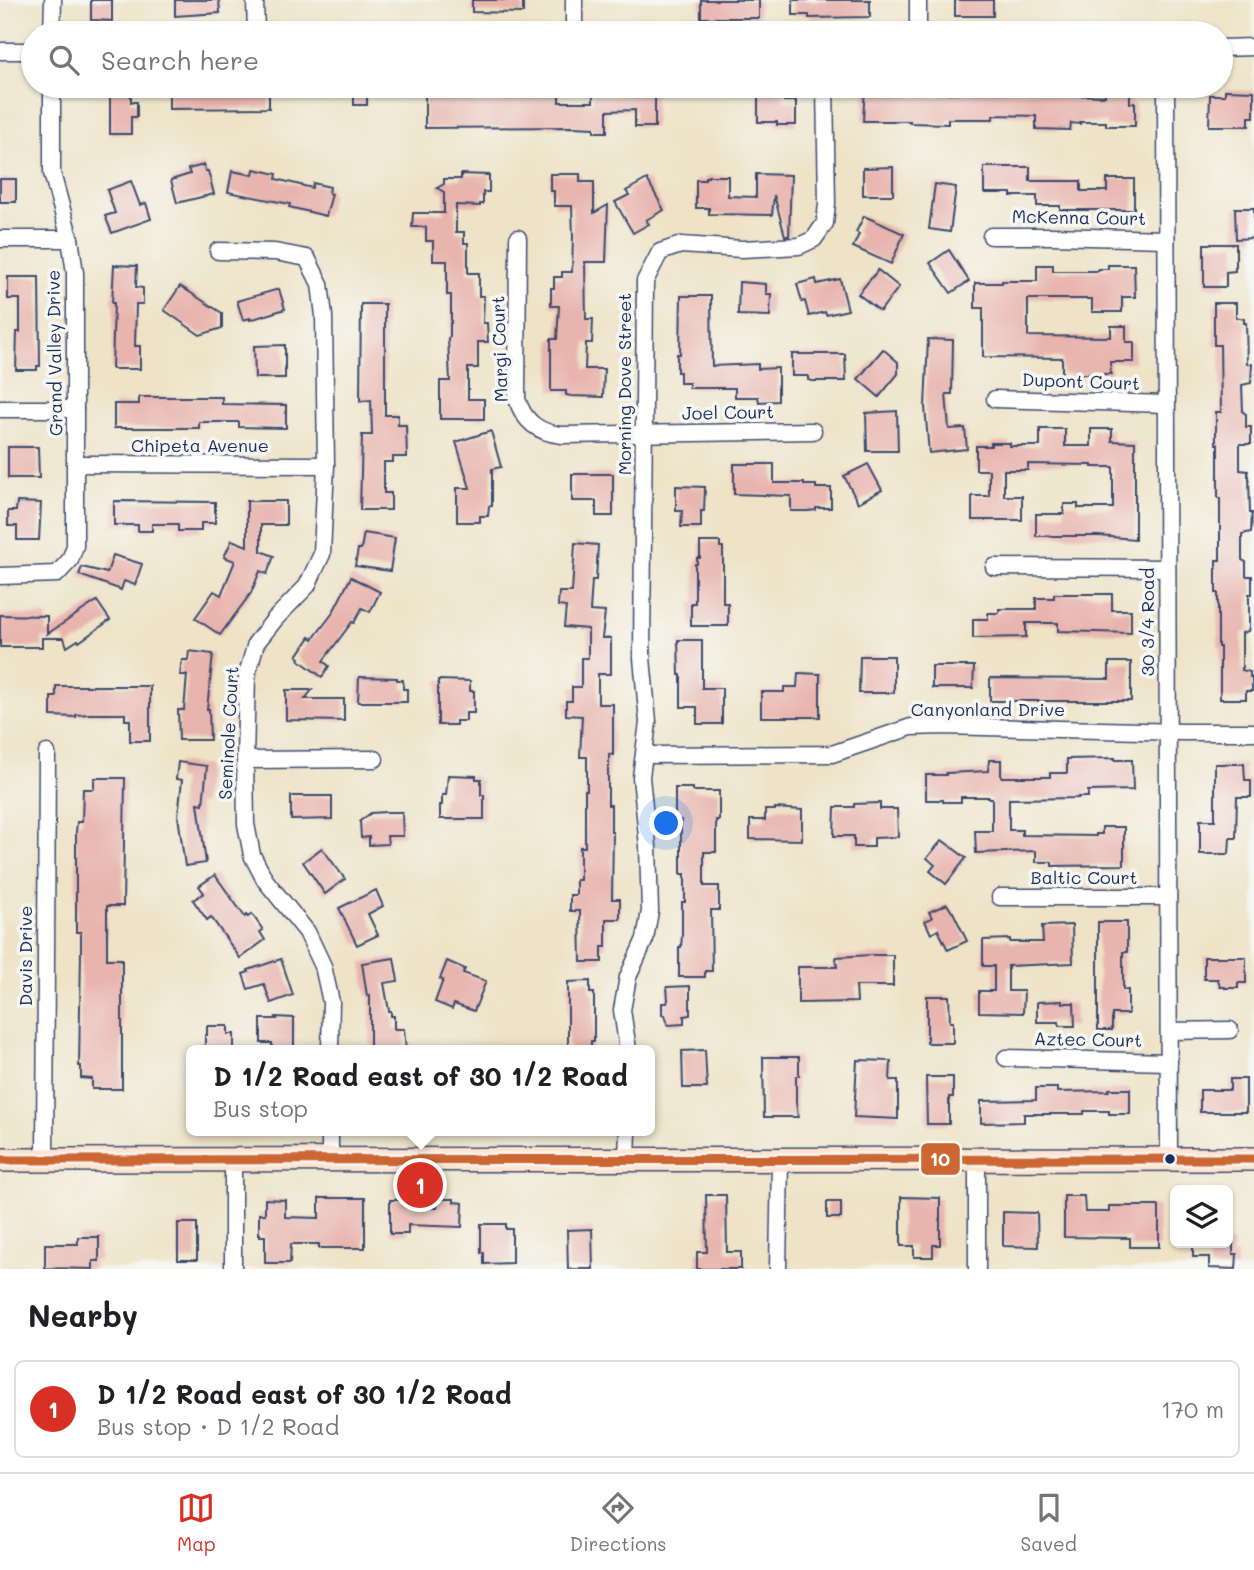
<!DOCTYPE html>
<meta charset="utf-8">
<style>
body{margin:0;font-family:Mali,sans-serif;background:#f6f6f6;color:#202124}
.controls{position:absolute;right:21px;bottom:21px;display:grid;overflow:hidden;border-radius:10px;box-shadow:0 2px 5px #0004}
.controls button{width:63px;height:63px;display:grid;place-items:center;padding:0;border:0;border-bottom:2px solid #e0e0e0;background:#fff;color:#202124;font:35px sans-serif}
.you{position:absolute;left:667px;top:824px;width:24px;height:24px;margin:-18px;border:5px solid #fff;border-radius:50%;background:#1a73e8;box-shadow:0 0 0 10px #1a73e833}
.badge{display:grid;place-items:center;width:46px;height:46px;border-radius:50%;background:#d93025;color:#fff;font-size:23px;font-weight:700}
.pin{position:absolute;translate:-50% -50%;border:4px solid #fff;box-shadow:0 2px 7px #0006}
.popup{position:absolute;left:186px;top:1045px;width:469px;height:91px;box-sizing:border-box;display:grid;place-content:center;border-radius:10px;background:#fff;filter:drop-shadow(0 2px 5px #0005);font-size:23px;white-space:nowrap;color:#757577}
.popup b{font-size:26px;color:#202124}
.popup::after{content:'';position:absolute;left:50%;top:100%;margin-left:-14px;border:14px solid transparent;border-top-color:#fff}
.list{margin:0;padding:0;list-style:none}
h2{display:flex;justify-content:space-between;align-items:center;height:91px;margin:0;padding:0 28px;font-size:30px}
h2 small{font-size:23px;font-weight:400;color:#757577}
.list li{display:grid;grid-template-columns:46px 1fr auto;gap:21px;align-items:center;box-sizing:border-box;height:98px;margin:0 14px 14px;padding:0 14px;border:2px solid #e0e0e0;border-radius:10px}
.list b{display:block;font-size:26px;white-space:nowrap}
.list p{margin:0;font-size:23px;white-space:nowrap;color:#757577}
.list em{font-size:23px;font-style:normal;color:#757577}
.icon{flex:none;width:38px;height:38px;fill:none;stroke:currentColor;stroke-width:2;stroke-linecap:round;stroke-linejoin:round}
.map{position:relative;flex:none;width:1254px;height:1269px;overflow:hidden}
.search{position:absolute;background:#fff;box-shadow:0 2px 5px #0004;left:21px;right:21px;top:21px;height:77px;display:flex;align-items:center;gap:18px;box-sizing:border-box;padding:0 24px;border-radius:38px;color:#757577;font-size:26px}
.sheet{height:203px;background:#fff}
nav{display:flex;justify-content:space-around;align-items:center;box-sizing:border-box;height:98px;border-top:2px solid #e0e0e0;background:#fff;font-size:19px;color:#757577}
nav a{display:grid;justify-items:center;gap:4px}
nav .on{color:#d93025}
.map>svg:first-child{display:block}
.building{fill:#e8b4ad}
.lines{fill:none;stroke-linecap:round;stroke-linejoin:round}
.street-casing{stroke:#3b4a6e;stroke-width:19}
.secondary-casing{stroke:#3b4a6e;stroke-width:26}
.street{stroke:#fff;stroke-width:16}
.secondary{stroke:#fde4d1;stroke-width:23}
.bus-1-casing{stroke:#f6f6f2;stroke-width:14}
.bus-1{stroke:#c63;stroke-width:9}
.bus-dot{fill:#1b2f5e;stroke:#f6f6f2;stroke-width:2.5}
.labels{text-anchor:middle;stroke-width:7;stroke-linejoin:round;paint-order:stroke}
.street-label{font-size:18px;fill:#1b2f5e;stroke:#f6f6f2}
.line-badge{stroke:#f6f6f2;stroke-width:2.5}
.badge-label{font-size:19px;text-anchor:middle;font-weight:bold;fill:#fff}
</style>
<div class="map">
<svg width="1254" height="1269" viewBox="0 0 1254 1269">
<rect width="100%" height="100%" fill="#f6f6f2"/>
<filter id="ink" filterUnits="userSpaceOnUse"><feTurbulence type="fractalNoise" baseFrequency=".0143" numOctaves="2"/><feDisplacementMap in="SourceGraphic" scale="14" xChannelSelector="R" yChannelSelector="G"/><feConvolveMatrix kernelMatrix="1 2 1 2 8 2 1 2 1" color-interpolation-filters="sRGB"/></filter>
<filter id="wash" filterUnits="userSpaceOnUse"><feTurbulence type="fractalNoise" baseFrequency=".00686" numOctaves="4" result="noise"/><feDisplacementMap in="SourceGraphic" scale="28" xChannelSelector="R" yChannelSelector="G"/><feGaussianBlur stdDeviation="1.57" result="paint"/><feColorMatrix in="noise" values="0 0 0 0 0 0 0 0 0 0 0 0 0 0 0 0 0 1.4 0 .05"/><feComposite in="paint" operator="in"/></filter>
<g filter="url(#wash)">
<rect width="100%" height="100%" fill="#eee3c7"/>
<g id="blocks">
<!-- building -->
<g class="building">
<path d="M91 0H112V21L91 20Z"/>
<path d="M175 0H219L220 13 175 16Z"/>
<path d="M472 0H523V13L472 12Z"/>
<rect x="701" y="0" width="58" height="18"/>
<path d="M793 0H870V17L809 18V15H793Z"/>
<rect x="955" y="0" width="38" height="16"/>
<rect x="354" y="86" width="13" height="19"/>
<path d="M425 86 559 87V102H593V86H607V89L635 88V86H655V127H635V110L607 111V132H594V128L573 127 425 128Z"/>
<path d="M758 86H784V101H796V125H777V122H758Z"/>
<path d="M865 86H897V90H927V86H948V93H974V86H997V90L1072 92V95L1105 96V90H1130V103H1135V126H1106V122H1080V124L1071 123 1070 130 1036 129V116L993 115V119H948V124L910 123V121H863Z"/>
<path d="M232 87 269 88V108L169 109V89H232Z"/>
<path d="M110 89H131V102H137V117H131V134H110Z"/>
<path d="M1225 90 1254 91V117H1249V126H1209L1210 95H1225Z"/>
<path d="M204 165 205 171H208L214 194 177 203 171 180 190 174 188 169Z"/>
<path d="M893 167V195H863V168Z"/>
<path d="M984 167H1030V181H1081V191H1107V179H1134V210H1060V206H1037V196H1011V193H984Z"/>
<path d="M254 169 277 174 276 179 312 188 313 183 330 187 329 193 332 194 326 216 289 207 290 204 228 192 232 171 253 175Z"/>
<path d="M461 174 489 175V192H483V204H480V206L456 205V232H464V243H468V273H479V296H484L483 323H487L488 342H478V368H468V399H484V419H440V381H450L448 338 450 337V323H451V295H447V261H433V241H426V227H412L413 213H444V192L437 188 444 184V179H461Z"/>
<path d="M550 174H580V182H594V213L608 205 606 262H585L586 319H593L592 343H586L585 369H604L603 397 571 396 566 395V391H551V339H557L559 306H551V288H554V277H562V272H572L573 237 572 206H554V191H550Z"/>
<path d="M756 174 791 175 789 236H785L774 195 772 215 709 214V208H696V180H705V177H708V176H728V196L756 197Z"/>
<rect x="0" y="179" width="16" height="23"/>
<path d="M647 179 664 210 646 220 649 224 633 233 615 202 629 195 626 191Z"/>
<path d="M131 181 140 205 146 203 151 219 112 233 105 216 115 213 107 190Z"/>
<path d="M935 184 956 187 950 232 929 229Z"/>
<path d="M1235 208H1254V238L1236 239Z"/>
<path d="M864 216 904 234 891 264 853 247 859 234 856 232Z"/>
<path d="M1204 244H1236V267H1235V271L1226 272V287H1204Z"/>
<path d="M949 250 969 281 951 293 930 263Z"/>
<path d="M114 265 137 266 136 287 143 288V304H136L135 346H140V369H112L114 303H112Z"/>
<path d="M1037 265H1053V271H1098V269H1108V265H1134L1135 297H1122V312H1092V299H1028V336L1111 337V326H1126V342H1134V362H1110L1111 374H1062V358L983 357V308H975V283H1002V281H1037Z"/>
<path d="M878 270 899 287 880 311 858 294Z"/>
<path d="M8 277H39L40 366H37V370H16L17 332H20V299H8Z"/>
<path d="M816 279 817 284 840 279 848 310 826 315 825 312 809 316 805 301 802 302 797 284Z"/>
<path d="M739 282 766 284V294H771L770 316 738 315Z"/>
<path d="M180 286 222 313V328L200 335 164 310Z"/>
<path d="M279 289 285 309 250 320V318L243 320 237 301Z"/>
<path d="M681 296H711L712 366 758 364V369L778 368V401L759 402 758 397H735V388H689V383H680V372H677V354H680Z"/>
<path d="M1214 303H1236V317L1244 319V323H1246L1247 364H1252L1251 383 1242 385 1243 412 1246 414V427H1251V444H1240V470L1248 471V476H1249L1250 513H1252L1251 532 1242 534V560L1246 562V576H1252V594H1249V627L1248 631 1242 633V670L1250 672V677H1252V691H1246V699H1220V647H1218V593H1216V560H1220V498H1218V444H1216V412H1221L1220 345H1214Z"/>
<path d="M361 304H385V415H398V425H406L407 457H393V462H384V493H391V510H360L362 435H372L371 400 360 401Z"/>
<path d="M928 339 953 340 952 394H946L949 429 965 428 967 449 929 453 925 407Z"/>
<path d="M285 345V378H255L254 346Z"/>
<path d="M883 349 898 362V374L879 397 858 379Z"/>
<path d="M792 354H845L846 381H812L808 380V376H792Z"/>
<path d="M139 397H222V404L286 405V428L239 427V422H199V428H114V404H139Z"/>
<path d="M897 411 898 451H867L866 413Z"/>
<path d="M1040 429H1065V446H1091V429H1112V441L1135 442V539L1098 536H1036V514H1064V504H1078V508H1113V467H1092V465L1028 464V470H1004V496H1022V520H972V496H989V470H976V446H991V443H1010V446H1040Z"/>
<path d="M491 431 501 467 492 469V506H489L488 516H480V522H457V488H470L456 442Z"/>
<path d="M8 447H38L39 478H8Z"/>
<path d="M734 464H774V483H804V485H816V488H831V508H816V510L808 511H791V496L734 494Z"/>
<path d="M868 464 882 490 858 503 844 476Z"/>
<path d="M572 474H613V516H596V501H572Z"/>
<path d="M676 486 705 487 704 511H701V527H681L682 511H676Z"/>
<path d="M114 501 215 502V523H201V531H178V524H152V531H138V525H114Z"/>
<path d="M247 501H286V525H261V551L274 556 267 574 260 571 251 593 220 635 195 618 214 591 221 595 235 561 224 557 232 540 247 546Z"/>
<path d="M17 502 41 503 39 540H17V526H8V511H16Z"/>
<path d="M364 533 395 538 390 571 355 566 358 549H361Z"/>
<path d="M700 542H720V547H723V603H728V626H691V603H695V564H697V558H700Z"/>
<path d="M575 543 598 545 596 580H592L590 611 605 612 602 638H611V674H598V704H613V755L609 754V766H608V805H611V832H613L612 899H620V919H606V947H602V962H581L580 911H570V895H576V880H580V847H585V790H587V757H580L582 716 566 715V701H572V687H581V658H588V629L564 627 566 607 558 606 559 592H572Z"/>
<path d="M113 555 142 564 135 585 124 581 121 590 119 589 79 575 82 567 107 573Z"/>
<path d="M351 577 380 592 370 612 362 608 354 623 352 622 323 661 329 666 322 677 299 660 300 658 297 656 310 637 313 639 332 614Z"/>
<path d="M1054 594H1112V610H1131V633L1058 631V623H1026V637L973 638V619H988V613H999V609H1036V598H1054Z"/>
<path d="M97 601 110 620 79 642 78 640 67 647 64 638H42V647H0V615L47 616V634Z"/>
<path d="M678 640H702V688H722V724H697V707H681V675H679Z"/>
<path d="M189 651 213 654 207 709H209L210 740H179L178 710H184L187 675H180L182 660H188Z"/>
<path d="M860 656H894V693H859Z"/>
<path d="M1109 662H1131V701H990V678L1109 679Z"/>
<path d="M932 666H974L973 688H932Z"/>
<path d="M798 673 820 674V717H761V692H784V687H797Z"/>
<path d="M359 677 397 678V680H403V689H407V702H358Z"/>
<path d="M438 680 470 681V691H474V713H466V721H456V725H438Z"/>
<path d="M56 686H150V741H130V720H125V714H89L76 715V717L51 716V697H56Z"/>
<path d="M286 690H312L305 699H344V721L286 720Z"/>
<path d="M1115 758V760H1132L1133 790 1088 791V797H1078V798L1009 799V830H1022V835L1096 836V834H1102V827H1124V865L1052 866V862H1036V851L976 853 975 831H992V798H988V797H961V802H943V800H926V775H946V773L988 771 989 760H1001V777H1050V773H1067V759Z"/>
<path d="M178 762 207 766 203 804 198 803 206 863 185 866 178 816 182 780 176 779Z"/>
<path d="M1215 764H1244L1245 780H1251V797H1237L1236 838H1230L1229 854H1200V820H1215Z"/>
<path d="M448 775 476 776V779H481V795H484V819H440V805H442V795H446Z"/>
<path d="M94 778H125L123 906H107V959H122V1089H92V1079L81 1078V1066H79L81 952V932H76V832L77 822H82L83 789H94Z"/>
<path d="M675 788H693V791H719V820H716V852H704V886H719V910H711L712 971H705V977H679V947H681L682 935V902H685V874H681V820H675Z"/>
<path d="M291 796H332V819L291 820Z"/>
<path d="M880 803V809H897L898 837 874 838V847H854V836H834L835 807H854V804Z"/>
<path d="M775 808 802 810V840L750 839V820H765V810H775Z"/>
<path d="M386 812H402L403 836H387L388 844 369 845V837L361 838 360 821 371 813Z"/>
<path d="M942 840 966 858 946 884 930 871 935 865 927 858Z"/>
<path d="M322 848 345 879 325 894 303 862Z"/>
<path d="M215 875 245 917 247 915 248 917 252 914 263 930 260 932 265 940 240 958 211 917 207 920 193 900 204 893 199 886Z"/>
<path d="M376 890 383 906 368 914 378 935 357 945 339 908Z"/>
<path d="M947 904 952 912H953L967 941 948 950 938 930 931 934 925 921 932 918 929 912Z"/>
<path d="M1098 922H1127V952H1123V990H1128V1014H1112V1030H1098Z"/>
<path d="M1072 925 1073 963 1008 966V991H1024L1023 1013 979 1012V991H994V966H983V940L1010 939V942H1043L1042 926Z"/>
<path d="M872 955H893V986H856L857 1002 798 1003V967H837L836 957Z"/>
<path d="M1204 957H1246V983H1238V988H1225V987H1220L1218 979H1204Z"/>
<path d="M394 958 398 981 384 983 389 1011H391V1016H394V1029H404L406 1050H370V995L367 996 362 963Z"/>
<path d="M281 959 293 995 271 1003 264 984 248 989 243 974 249 972 248 970Z"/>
<path d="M447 961 465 969 463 973 486 981 474 1011 454 1004 452 1009 435 1002 443 980 440 979Z"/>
<path d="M590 981V993H594V1041H591V1050H569V1047H568V982Z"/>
<path d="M690 986V1015L684 1016V1024L668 1025 665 1015H662V1003H667L668 1000 667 987Z"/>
<path d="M927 996H949L950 1022H953V1043H927Z"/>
<path d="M1062 1001V1003H1074L1075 1026H1059V1022H1037V1002Z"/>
<path d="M276 1017 294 1018V1050H272V1043H261V1019H277Z"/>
<path d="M207 1026H228V1034H234V1050H205V1035H207Z"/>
<path d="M705 1050 707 1088H683L682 1051Z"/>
<path d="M763 1057H799V1076H796V1102L798 1117H764Z"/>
<path d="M857 1060 891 1061 890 1080H898V1119L854 1117Z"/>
<path d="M926 1077H953V1097H949V1124H927Z"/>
<path d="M1230 1079H1246V1112H1200V1090H1230Z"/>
<path d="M1036 1088H1057V1092L1109 1091V1089H1130V1114H1109V1111H1084V1114H1024V1122L981 1123V1101L1036 1100Z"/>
<path d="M706 1195H726L727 1252H741V1269H697V1252H707Z"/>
<path d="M1064 1196H1084L1085 1212H1109V1206H1159V1247H1130V1238L1064 1237Z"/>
<path d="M901 1197 940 1198V1245H933V1257H914V1246H901Z"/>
<path d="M319 1198H365V1248H319V1244H291L290 1263H265V1236H260V1234H259V1214H265V1199L285 1200V1217L319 1218Z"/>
<path d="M438 1199H454V1202L463 1203 462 1227 408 1225V1234H390V1200H408V1207L437 1208Z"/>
<rect x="827" y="1202" width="14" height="16"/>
<path d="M1003 1212 1037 1213 1038 1247 1003 1246Z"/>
<rect x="178" y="1223" width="19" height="37"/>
<path d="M481 1224H506V1229H512V1263L484 1264V1253H481Z"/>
<path d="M592 1229 593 1269H568L567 1230Z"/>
<path d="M78 1237H99V1261H93V1269L45 1268V1244H78Z"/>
<path d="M1193 1243H1233V1254H1237L1236 1269 1209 1268V1257H1193Z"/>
</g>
</g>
</g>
<g filter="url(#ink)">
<use href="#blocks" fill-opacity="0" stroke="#3b4a6e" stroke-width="2"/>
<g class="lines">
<defs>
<g id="street">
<path d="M255 0 256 33"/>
<path d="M918 0V33"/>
<path d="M52 33 53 0"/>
<path d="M574 33V0"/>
<path d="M1221 48 1254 47"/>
<path d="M0 51H33"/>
<path d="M1166 86 1169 1159"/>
<path d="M991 236H1052L1166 239"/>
<path d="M518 238 517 399C524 422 539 433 562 435L813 431"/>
<path d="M0 239H70"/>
<path d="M218 251 275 252 307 258 320 284 324 316 326 465 322 554 307 586 275 619 256 643 247 675 245 760 246 824 252 855 265 880 307 932 323 966 331 1002 330 1050"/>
<path d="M995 399 1167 404"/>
<path d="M0 409H75"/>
<path d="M75 464 326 465"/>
<path d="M994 567 1167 568"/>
<path d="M0 576 57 574 70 560 75 546V273L70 239 52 173V86"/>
<path d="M645 755 832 754 911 727 942 726 1183 732H1254"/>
<path d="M245 760 375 759"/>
<path d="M1000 897H1168"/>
<path d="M1169 1031 1230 1030"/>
<path d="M628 1050 622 1010 628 977 645 939 650 911 648 846 641 777 648 722 642 658 645 281 660 252 681 245 742 249 799 246 814 239 825 223 827 203 825 86"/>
<path d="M1006 1058 1169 1062"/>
<path d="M977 1159V1269"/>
<path d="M45 1160 47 753"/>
<path d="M330 1160V1131"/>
<path d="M627 1160 628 1131"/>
<path d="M233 1269V1160"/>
<path d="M778 1269 780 1160"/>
</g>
<path id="secondary" d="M0 1160 1254 1159"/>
</defs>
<!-- street casing -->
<use href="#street" class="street-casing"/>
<!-- secondary casing -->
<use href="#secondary" class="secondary-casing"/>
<!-- street -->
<use href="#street" class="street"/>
<!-- secondary -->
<use href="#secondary" class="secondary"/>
<defs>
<path id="bus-1" d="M0 1160 1254 1159"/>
</defs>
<!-- bus-1 casing -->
<use href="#bus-1" class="bus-1-casing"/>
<!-- bus-1 -->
<use href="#bus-1" class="bus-1"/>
</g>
</g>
<!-- markers -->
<circle class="bus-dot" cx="1170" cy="1159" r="6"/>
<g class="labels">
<!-- street labels -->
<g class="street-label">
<text transform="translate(1079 218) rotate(1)" y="6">McKenna Court</text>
<text transform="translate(500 349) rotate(-92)" y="6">Margi Court</text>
<text transform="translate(55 353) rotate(-91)" y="6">Grand Valley Drive</text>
<text transform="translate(1081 382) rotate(2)" y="6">Dupont Court</text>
<text transform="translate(625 384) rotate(-90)" y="6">Morning Dove Street</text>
<text transform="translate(728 413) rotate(-1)" y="6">Joel Court</text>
<text x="200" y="452">Chipeta Avenue</text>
<text transform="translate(1148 622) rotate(-90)" y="6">30 3/4 Road</text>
<text x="988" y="716">Canyonland Drive</text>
<text transform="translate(229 733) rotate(-87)" y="6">Seminole Court</text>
<text x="1084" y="884">Baltic Court</text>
<text transform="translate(26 956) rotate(-90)" y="6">Davis Drive</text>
<text transform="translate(1088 1040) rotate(1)" y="6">Aztec Court</text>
</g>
</g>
<rect class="line-badge" x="920" y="1142" width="41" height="34" rx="7" fill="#c63"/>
<g class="badge-label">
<text x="940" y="1166">10</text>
</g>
</svg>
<div class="controls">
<button><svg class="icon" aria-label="layers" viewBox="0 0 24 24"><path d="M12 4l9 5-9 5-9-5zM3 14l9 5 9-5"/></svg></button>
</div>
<div class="you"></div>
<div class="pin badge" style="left:420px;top:1185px">1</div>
<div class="popup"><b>D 1/2 Road east of 30 1/2 Road</b>Bus stop</div>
<div class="search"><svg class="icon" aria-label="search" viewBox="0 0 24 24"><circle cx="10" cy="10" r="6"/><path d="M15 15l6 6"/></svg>Search here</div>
</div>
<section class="sheet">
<h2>Nearby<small></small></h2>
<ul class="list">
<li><span class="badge">1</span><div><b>D 1/2 Road east of 30 1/2 Road</b><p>Bus stop · D 1/2 Road</p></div><em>170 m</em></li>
</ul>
</section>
<nav>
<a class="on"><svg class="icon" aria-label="map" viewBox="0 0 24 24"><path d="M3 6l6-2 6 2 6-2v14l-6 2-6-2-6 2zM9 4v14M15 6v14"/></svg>Map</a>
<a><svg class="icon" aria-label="directions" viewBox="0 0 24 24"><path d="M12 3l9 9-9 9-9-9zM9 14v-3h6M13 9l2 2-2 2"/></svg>Directions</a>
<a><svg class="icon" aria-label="saved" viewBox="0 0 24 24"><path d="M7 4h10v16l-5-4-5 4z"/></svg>Saved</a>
</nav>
